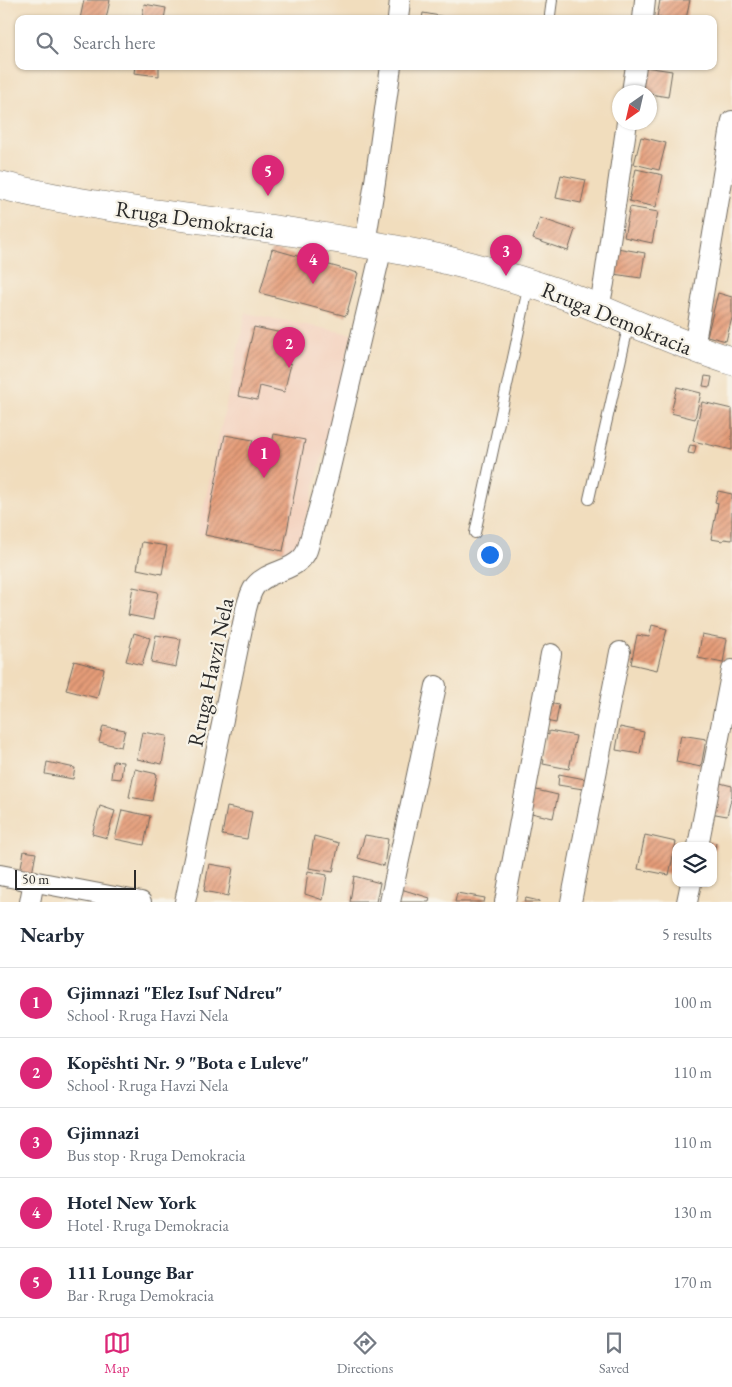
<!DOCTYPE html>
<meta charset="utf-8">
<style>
body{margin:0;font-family:"EB Garamond",serif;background:#f6f6f7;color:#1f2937}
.controls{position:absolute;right:15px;bottom:15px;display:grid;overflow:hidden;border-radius:10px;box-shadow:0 1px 4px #0004}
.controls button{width:45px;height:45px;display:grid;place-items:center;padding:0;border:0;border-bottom:1px solid #e0e1e3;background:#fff;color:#1f2937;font:25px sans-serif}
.compass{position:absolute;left:612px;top:85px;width:45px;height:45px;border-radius:50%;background:#fff;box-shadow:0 1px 4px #0004;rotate:214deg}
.scale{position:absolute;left:15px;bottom:12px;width:121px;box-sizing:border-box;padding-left:5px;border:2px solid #2b2b2b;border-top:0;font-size:14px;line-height:18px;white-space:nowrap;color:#2b2b2b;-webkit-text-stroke:4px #f7f3e8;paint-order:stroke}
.you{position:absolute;left:489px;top:554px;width:18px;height:18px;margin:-12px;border:4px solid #fff;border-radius:50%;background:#1a73e8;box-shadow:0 0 0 8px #1a73e833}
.badge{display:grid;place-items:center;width:32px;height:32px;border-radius:50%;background:#db2777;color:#fff;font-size:16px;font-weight:700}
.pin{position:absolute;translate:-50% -41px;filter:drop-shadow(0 1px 2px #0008)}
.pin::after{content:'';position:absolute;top:26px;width:18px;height:15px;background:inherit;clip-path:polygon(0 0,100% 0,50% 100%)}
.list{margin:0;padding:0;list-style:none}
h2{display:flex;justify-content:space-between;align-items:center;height:65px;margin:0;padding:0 20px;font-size:21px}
h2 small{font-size:16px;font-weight:400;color:#747a83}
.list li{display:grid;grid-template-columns:32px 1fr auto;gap:15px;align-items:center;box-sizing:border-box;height:70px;padding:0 20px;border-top:1px solid #e0e1e3}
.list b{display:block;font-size:19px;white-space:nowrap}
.list p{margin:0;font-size:16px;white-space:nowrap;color:#747a83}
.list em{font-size:16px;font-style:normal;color:#747a83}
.icon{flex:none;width:28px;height:28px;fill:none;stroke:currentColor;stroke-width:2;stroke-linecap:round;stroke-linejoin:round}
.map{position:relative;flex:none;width:732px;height:902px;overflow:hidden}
.search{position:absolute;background:#fff;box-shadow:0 1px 4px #0004;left:15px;right:15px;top:15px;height:55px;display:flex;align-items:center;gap:12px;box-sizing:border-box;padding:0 18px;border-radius:10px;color:#747a83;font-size:19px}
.sheet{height:415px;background:#fff}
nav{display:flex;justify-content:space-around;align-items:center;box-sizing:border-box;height:70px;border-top:1px solid #e0e1e3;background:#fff;font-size:14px;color:#747a83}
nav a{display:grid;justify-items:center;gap:2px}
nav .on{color:#db2777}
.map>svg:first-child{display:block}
.built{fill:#f4d3c0}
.building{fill:url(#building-hatch)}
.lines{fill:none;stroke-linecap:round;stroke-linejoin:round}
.service-casing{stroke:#70695e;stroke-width:12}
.minor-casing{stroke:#70695e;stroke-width:22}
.secondary-casing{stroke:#70695e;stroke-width:29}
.service{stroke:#fff;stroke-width:10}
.minor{stroke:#fff;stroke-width:20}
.secondary{stroke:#fff;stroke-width:28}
.labels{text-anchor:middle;stroke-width:4.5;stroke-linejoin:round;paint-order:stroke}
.street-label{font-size:22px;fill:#2b2b2b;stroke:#f7f3e8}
</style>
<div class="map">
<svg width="732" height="902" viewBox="0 0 732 902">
<defs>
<pattern id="building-hatch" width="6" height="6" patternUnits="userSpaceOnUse" patternTransform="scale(1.25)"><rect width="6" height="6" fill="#e59c78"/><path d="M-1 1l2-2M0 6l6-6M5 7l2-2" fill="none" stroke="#ba7f63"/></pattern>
</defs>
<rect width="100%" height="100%" fill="#f7f3e8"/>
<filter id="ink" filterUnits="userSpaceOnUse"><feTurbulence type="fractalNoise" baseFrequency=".02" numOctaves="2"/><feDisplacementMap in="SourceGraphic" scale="10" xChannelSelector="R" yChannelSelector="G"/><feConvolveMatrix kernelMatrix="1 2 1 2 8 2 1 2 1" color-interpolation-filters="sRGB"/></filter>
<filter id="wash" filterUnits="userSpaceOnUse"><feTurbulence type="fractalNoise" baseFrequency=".0096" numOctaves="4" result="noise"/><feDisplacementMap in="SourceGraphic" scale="20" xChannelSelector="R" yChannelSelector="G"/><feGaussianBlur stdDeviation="1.12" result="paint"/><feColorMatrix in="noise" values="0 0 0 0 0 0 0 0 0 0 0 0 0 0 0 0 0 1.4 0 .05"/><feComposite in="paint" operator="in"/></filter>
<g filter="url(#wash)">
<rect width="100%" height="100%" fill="#f1ddbd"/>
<!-- built -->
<path class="built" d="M246 313 352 334 331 423 297 554 198 533Z"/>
<g id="blocks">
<!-- building -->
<g class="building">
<path d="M84 0H110L106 19H80Z"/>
<path d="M660 0H690L686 19H664L657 17Z"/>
<path d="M144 4 166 8 164 19H142Z"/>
<path d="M423 13 451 18V19H422Z"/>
<path d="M135 66H159V76L134 73Z"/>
<path d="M645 67 672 71 668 97 650 94V92H641Z"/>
<path d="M641 137 666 143 659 170 634 164Z"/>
<path d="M636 169 663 175 656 207 629 201Z"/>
<path d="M561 175 586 180 581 203 556 198Z"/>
<path d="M630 207 658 212 652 243 624 237Z"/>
<path d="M540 218 575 230 568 251 533 239Z"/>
<path d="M617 248 645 253 641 278 613 274Z"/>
<path d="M272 249 358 273 346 316 260 293Z"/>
<path d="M718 293 732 297V318L726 341 707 336Z"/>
<path d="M254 327 291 335 289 345H292L288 363 291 364 284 392 260 386 257 400 238 396Z"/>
<path d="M705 376 712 377 710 387 703 386Z"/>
<path d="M677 387 701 393 695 419 671 413Z"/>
<path d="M702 402 732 409V450L693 441Z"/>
<path d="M274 434 305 440 283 551 205 535 225 435 253 440 250 450 270 454Z"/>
<path d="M690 445 696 446 694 454 688 453Z"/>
<path d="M718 491 732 494V540L724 539 723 541 711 539 718 503 715 502Z"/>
<path d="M142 542 167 546 162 574 137 569Z"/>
<path d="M133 587 158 592 153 620 128 615Z"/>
<path d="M652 625 667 629 657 670 631 664 637 635 649 637Z"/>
<path d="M134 633 150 638 142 665 126 661Z"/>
<path d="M702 634 727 639 723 663 698 658Z"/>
<path d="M156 635 181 639 176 667 151 662Z"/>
<path d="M74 661 104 669 97 698 66 690Z"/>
<path d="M548 703 559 705 556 723 545 721Z"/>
<path d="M103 726 125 730 121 747 99 742Z"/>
<path d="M620 727 644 732 640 754 616 750Z"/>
<path d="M549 731 576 736 569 769 543 764 544 760 541 759 546 734 549 735Z"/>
<path d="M142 732 167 736 162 764 137 759Z"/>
<path d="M681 735 706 739 701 767 676 762Z"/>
<path d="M113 761 123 762 121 779 111 778Z"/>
<path d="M47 762 75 768 73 779 45 774Z"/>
<path d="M135 769 157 774 152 801 129 797Z"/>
<path d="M559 774 585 779 583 789 558 785Z"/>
<path d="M716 782 732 786V795L727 816 710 813Z"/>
<path d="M532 789 558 795 553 818 527 812Z"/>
<path d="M100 806 115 811 107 838 92 834Z"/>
<path d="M227 807 252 812 247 839 222 835Z"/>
<path d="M122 810 150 816 144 845 115 839Z"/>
<path d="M365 835 388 839 384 866 358 858Z"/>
<path d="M645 835 676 842 669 875 638 869Z"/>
<path d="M314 836 339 843 333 872 309 868Z"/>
<path d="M705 841 716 843 714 854 713 846H704Z"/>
<path d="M24 851 36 853 32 874 20 872Z"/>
<path d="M209 864 233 868 228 896 204 891Z"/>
<path d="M308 871 327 875 323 900 305 894Z"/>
<path d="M354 876 380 883 376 902H350Z"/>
<path d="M401 889 430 898 429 902H398Z"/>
<path d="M457 893 485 898 484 902H455Z"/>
<path d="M526 898 539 901V902H524Z"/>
</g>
</g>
</g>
<g filter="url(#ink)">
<use href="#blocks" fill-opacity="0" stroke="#70695e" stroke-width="1"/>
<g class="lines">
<defs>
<g id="service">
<path d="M550 19V15L552 0"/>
<path d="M589 499 629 323"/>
<path d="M475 533 529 284"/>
</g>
<g id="minor">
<path d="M398 19 400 0"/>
<path d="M643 19 645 0"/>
<path d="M632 92 636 66"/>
<path d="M365 244 375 182 391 66"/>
<path d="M599 308 604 283 627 122"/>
<path d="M694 348 732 121"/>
<path d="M698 846 732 670"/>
<path d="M0 875 141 902"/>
<path d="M30 902 34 881"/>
<path d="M185 902 246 609C248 601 250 593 255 586 267 571 290 572 302 558 305 555 307 551 308 547L328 476 382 247"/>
<path d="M390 902 436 686"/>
<path d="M505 902 551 654"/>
<path d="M571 902 620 652"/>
<path d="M687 902 691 883"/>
</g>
<path id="secondary" d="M0 185C70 203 142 212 213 221 289 231 364 242 438 258 484 269 529 282 573 298 626 319 677 344 732 361"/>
</defs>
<!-- service casing -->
<use href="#service" class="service-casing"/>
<!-- minor casing -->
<use href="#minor" class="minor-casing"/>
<!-- secondary casing -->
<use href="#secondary" class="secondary-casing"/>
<!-- service -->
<use href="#service" class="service"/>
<!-- minor -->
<use href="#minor" class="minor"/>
<!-- secondary -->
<use href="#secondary" class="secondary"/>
</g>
</g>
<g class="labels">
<!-- street labels -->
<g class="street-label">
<text transform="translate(195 219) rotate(8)" y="8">Rruga Demokracia</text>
<text transform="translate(617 318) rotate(22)" y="8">Rruga Demokracia</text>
<text transform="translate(210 672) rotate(-78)" y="8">Rruga Havzi Nela</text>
</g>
</g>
</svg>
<div class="controls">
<button><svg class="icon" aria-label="layers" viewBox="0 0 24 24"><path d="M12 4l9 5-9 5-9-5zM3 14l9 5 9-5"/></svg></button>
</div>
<svg class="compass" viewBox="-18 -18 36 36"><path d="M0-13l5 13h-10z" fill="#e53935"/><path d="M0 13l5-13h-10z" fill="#747a83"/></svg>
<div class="scale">50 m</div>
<div class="you"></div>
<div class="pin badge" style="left:264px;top:478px">1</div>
<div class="pin badge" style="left:289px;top:368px">2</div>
<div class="pin badge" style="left:506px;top:276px">3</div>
<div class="pin badge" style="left:313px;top:284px">4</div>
<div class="pin badge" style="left:268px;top:196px">5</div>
<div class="search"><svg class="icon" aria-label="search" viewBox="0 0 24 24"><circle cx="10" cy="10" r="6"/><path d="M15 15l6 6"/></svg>Search here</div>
</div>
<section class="sheet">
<h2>Nearby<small>5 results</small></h2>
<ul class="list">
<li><span class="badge">1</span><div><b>Gjimnazi &quot;Elez Isuf Ndreu&quot;</b><p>School · Rruga Havzi Nela</p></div><em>100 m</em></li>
<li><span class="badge">2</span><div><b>Kopështi Nr. 9 &quot;Bota e Luleve&quot;</b><p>School · Rruga Havzi Nela</p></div><em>110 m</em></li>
<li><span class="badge">3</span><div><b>Gjimnazi</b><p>Bus stop · Rruga Demokracia</p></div><em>110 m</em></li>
<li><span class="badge">4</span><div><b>Hotel New York</b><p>Hotel · Rruga Demokracia</p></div><em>130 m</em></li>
<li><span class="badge">5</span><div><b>111 Lounge Bar</b><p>Bar · Rruga Demokracia</p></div><em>170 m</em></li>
</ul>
</section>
<nav>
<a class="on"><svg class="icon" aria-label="map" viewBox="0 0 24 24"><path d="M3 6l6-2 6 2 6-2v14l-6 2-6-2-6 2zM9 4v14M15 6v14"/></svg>Map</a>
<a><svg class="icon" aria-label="directions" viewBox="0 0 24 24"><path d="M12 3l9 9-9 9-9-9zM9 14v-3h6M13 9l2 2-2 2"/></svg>Directions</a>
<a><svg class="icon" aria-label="saved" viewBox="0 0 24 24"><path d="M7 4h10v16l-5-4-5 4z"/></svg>Saved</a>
</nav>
